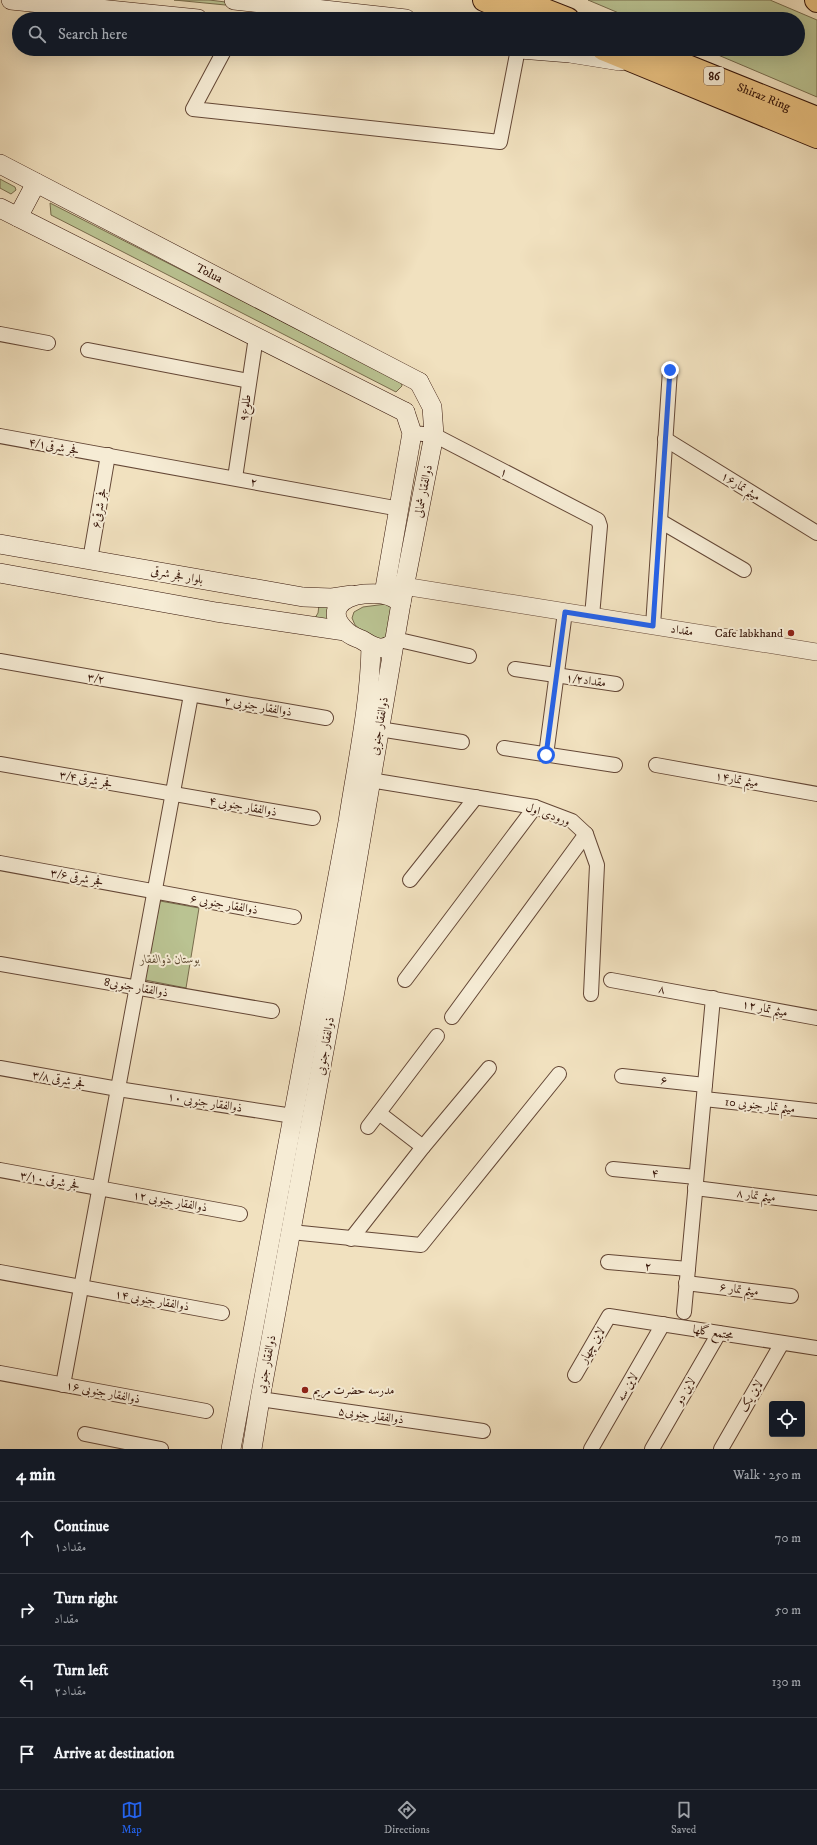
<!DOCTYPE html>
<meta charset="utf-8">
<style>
body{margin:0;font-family:"IM FELL DW Pica",Amiri,serif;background:#242831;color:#f1f3f6}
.controls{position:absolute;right:12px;bottom:12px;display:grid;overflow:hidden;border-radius:4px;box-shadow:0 4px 16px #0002}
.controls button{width:36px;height:36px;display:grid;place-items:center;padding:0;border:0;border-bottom:1px solid #363941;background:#171b24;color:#f1f3f6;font:20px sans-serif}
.stop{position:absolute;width:12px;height:12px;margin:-9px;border:3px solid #2563eb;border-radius:50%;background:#fff}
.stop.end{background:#2563eb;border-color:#fff;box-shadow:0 1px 4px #0008}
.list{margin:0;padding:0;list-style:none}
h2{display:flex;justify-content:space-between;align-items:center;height:52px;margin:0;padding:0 16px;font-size:17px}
h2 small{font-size:13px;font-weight:400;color:#9ea1a6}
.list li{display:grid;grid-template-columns:26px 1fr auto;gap:12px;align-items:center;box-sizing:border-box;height:72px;padding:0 16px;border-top:1px solid #363941}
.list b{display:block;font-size:15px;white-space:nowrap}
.list p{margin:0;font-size:13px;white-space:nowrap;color:#9ea1a6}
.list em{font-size:13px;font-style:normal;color:#9ea1a6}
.icon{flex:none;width:22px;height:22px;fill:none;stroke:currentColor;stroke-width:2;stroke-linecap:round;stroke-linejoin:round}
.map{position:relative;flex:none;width:817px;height:1449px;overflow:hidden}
.search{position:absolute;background:#171b24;box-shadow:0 4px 16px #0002;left:12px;right:12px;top:12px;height:44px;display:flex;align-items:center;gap:10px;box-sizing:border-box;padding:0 14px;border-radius:22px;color:#9ea1a6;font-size:15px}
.sheet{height:340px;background:#171b24}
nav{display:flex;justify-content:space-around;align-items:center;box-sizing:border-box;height:56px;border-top:1px solid #363941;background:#171b24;font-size:11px;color:#9ea1a6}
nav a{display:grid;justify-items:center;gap:2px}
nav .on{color:#2563eb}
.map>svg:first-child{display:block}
.green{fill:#bac392;stroke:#786c4d}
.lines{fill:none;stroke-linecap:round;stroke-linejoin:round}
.minor-casing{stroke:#644736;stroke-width:16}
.tertiary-casing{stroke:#644736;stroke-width:18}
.secondary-casing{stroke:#351408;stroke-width:20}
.trunk-casing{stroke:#351408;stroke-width:24}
.minor{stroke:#f6ecd5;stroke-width:14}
.tertiary{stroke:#f6ecd5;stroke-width:17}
.secondary{stroke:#f6ecd5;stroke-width:19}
.trunk{stroke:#e8c080;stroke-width:22}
.route{stroke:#2563eb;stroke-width:5}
.poi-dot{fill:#8f2418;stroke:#f6ecd5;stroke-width:1.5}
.labels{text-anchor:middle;stroke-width:4;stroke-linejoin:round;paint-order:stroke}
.shield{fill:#f6ecd5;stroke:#6f5546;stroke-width:1}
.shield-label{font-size:11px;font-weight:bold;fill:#351408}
.street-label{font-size:12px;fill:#351408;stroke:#f6ecd5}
.poi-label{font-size:12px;fill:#351408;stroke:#f6ecd5;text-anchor:end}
.park-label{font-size:12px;font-style:italic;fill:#5d4931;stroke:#f6ecd5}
</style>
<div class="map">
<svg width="817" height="1449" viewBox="0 0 817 1449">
<rect width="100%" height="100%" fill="#f1e1bf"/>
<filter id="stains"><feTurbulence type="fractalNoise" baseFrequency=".005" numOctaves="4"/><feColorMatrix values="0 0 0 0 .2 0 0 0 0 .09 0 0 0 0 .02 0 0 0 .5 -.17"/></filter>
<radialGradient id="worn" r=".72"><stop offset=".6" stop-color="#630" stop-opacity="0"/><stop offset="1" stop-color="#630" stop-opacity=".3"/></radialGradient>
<!-- green -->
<g class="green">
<path d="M174 0H209L359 18Z"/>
<path d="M588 0H770L817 20V97L704 49H798V19H633Z"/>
<path d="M0 179 15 187 16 190 11 194 0 188Z"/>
<path d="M50 203 401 382 402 386 396 392 51 215Z"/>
<path d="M335 602 332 623 315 618 318 613 319 605Z"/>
<path d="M386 604 395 607 392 639 375 641 355 625 352 618 354 612 363 607Z"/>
<path d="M160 901 199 908 186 988 145 980Z"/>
</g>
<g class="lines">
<defs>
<g id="minor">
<path d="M225 49 193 109 500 142 518 49"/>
<path d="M0 334 48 343"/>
<path d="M88 350 249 381"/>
<path d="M412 433 434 435 598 520 600 526 592 616"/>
<path d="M0 436 400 509"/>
<path d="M665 439 817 533"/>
<path d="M235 478 256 337"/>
<path d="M660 521 744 570"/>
<path d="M90 560 108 455"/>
<path d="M653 626 670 370"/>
<path d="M395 639 469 656"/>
<path d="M0 661 326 718"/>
<path d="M515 669 616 684"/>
<path d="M379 729 462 742"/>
<path d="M504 748 615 765"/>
<path d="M546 755 565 612"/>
<path d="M0 764 313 818"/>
<path d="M656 765 817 794"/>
<path d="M370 780 535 807 572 821 586 834 597 865 591 994"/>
<path d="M0 863 294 917"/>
<path d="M410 880 476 797"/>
<path d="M0 964 272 1011"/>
<path d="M405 980 535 807"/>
<path d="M611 980 817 1018"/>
<path d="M452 1017 586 834"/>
<path d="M0 1068 118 1089 293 1116"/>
<path d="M622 1076 705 1085"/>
<path d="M704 1099 817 1111"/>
<path d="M379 1113 423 1147"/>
<path d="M368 1127 437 1036"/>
<path d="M613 1169 696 1177"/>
<path d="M0 1170 240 1214"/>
<path d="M695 1188 817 1203"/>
<path d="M291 1232 421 1245 559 1074"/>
<path d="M351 1239 423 1147 489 1068"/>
<path d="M608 1262 688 1269"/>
<path d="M0 1272 222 1313"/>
<path d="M686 1283 791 1296"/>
<path d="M684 1312 713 998"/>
<path d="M0 1373 206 1411"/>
<path d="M575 1375 609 1316 817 1348"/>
<path d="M63 1385 191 695"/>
<path d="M260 1399 483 1431"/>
<path d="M85 1434 161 1449"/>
<path d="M591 1449 663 1324"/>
<path d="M652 1449 719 1333"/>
<path d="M721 1449 782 1343"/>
</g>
<path id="tertiary" d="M391 584 817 652"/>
<g id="secondary">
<path d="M11 0 198 19"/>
<path d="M234 0 406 19"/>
<path d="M520 49 570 53 620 61"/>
<path id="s1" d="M0 164 419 382"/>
<path d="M0 208 405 412"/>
<path d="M18 217 36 183"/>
<path d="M0 544 303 597 332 598 352 595"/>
<path d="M0 573 216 612 345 631"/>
<path d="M384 594 412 433 405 412"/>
<path d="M401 603 434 435 432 407 419 382"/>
<path d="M231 1449 348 822C357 763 370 705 371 646"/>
<path d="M252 1449 260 1399 335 991 401 603C390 593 378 593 364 594 341 596 325 612 346 631 350 636 356 637 362 640 373 647 384 653 394 642"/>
</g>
<g id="trunk">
<path d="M484 0 529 19"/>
<path d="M520 0 568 19"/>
<path d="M816 0 817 1"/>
<path d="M603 49 817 137"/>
<path id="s2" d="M645 49 817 118"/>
</g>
</defs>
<!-- minor casing -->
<use href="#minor" class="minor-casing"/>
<!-- tertiary casing -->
<use href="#tertiary" class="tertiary-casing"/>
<!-- secondary casing -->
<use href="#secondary" class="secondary-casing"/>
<!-- trunk casing -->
<use href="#trunk" class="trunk-casing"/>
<!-- minor -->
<use href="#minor" class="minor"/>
<!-- tertiary -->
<use href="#tertiary" class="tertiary"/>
<!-- secondary -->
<use href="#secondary" class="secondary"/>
<!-- trunk -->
<use href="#trunk" class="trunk"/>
</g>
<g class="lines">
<!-- route -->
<path class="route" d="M546 755 565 612 653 626 670 370"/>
</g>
<!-- markers -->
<g class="poi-dot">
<circle cx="791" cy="633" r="4"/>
<circle cx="305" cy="1390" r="4"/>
</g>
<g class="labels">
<!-- shield labels -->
<rect class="shield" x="704" y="67" width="20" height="18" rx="3"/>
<g class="shield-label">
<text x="714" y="80">86</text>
</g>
<!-- street labels -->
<g class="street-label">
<text dy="4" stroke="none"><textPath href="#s2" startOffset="128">Shiraz Ring</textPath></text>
<text dy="4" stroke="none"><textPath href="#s1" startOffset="236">Tolua</textPath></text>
<text transform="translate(245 408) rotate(-82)" y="4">طلوع۹</text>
<text transform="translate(54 446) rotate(10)" y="4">فجر شرقی۴/۱</text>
<text transform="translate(504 472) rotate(28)" y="4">۱</text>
<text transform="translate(254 482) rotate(10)" y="4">۲</text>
<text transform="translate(741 486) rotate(32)" y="4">میثم تمار۱۶</text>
<text transform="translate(423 491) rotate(-79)" y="4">ذوالفقار شمالی</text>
<text transform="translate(99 508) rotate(-80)" y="4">فجر شرقی۶</text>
<text transform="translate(177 575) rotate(10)" y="4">بلوار فجر شرقی</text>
<text transform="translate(682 630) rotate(9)" y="4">مقداد</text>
<text transform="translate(96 678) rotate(10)" y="4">۳/۲</text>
<text transform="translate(586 680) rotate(8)" y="4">مقداد۱/۲</text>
<text transform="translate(258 706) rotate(10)" y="4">۲ ذوالفقار جنوبی</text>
<text transform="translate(379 726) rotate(-80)" y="4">ذوالفقار جنوبی</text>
<text transform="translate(86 779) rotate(10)" y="4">۳/۴ فجر شرقی</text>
<text transform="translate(737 779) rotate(10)" y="4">میثم تمار۱۴</text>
<text transform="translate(243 806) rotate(10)" y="4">۴ ذوالفقار جنوبی</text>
<text transform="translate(548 814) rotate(19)" y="4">ورودی اول</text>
<text transform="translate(77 877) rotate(10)" y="4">۳/۶ فجر شرقی</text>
<text transform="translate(224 904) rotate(10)" y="4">۶ ذوالفقار جنوبی</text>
<text transform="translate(136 987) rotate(10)" y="4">8ذوالفقار جنوبی</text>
<text transform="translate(662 989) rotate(10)" y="4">۸</text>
<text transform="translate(765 1008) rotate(11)" y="4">میثم تمار ۱۲</text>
<text transform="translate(325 1046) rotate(-80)" y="4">ذوالفقار جنوبی</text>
<text transform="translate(59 1079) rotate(10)" y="4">۳/۸ فجر شرقی</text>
<text transform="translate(664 1080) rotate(6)" y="4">۶</text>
<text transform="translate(205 1102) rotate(9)" y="4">۱۰ ذوالفقار جنوبی</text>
<text transform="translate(760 1105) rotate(6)" y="4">میثم تمار جنوبی 10</text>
<text transform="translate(655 1173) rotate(6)" y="4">۴</text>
<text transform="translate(50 1180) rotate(10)" y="4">۳/۱۰ فجر شرقی</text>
<text transform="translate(756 1195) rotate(7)" y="4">میثم تمار ۸</text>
<text transform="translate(170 1201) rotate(10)" y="4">۱۲ ذوالفقار جنوبی</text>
<text transform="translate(648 1266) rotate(5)" y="4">۲</text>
<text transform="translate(739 1289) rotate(7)" y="4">میثم تمار ۶</text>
<text transform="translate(152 1300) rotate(10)" y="4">۱۴ ذوالفقار جنوبی</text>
<text transform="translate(713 1332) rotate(9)" y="4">مجتمع گلها</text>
<text transform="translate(592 1345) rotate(-60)" y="4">لاین چهار</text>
<text transform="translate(266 1364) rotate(-79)" y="4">ذوالفقار جنوبی</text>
<text transform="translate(627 1387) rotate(-60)" y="4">لاین سه</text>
<text transform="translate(685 1391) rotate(-60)" y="4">لاین دو</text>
<text transform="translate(103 1392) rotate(11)" y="4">۱۶ ذوالفقار جنوبی</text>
<text transform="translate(751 1396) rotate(-60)" y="4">لاین یک</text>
<text transform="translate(371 1415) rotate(8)" y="4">ذوالفقار جنوبی۵</text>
</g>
<!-- poi labels -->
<g class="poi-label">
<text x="783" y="637">Cafe labkhand</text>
<text x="313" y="1394" text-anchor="start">مدرسه حضرت مریم</text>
</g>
<!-- park labels -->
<g class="park-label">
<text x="170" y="963">بوستان ذوالفقار</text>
</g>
</g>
<rect width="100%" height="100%" filter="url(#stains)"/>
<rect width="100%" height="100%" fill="url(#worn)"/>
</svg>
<div class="controls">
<button><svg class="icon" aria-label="locate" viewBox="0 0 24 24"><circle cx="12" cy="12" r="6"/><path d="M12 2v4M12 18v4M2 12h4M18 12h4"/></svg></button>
</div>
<div class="stop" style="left:546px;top:755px"></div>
<div class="stop end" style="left:670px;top:370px"></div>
<div class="search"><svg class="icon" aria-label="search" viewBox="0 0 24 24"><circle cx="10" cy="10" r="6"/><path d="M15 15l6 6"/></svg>Search here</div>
</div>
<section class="sheet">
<h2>4 min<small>Walk · 250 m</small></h2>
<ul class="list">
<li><svg class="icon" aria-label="ahead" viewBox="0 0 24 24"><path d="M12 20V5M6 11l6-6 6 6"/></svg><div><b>Continue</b><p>مقداد۱</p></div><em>70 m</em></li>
<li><svg class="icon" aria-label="right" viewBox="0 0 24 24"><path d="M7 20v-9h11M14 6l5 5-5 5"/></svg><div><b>Turn right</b><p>مقداد</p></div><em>50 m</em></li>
<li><svg class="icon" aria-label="left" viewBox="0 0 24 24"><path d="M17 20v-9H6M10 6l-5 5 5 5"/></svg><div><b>Turn left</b><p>مقداد۲</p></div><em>130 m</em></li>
<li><svg class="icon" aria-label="arrive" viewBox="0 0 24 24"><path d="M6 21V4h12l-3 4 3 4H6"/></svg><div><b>Arrive at destination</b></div></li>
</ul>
</section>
<nav>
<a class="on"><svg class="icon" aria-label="map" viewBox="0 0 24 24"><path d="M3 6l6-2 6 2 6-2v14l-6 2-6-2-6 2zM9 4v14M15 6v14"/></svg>Map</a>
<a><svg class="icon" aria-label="directions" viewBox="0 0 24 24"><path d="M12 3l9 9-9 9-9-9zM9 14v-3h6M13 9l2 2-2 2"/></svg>Directions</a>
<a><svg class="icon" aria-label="saved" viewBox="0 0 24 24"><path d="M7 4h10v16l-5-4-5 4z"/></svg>Saved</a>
</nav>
